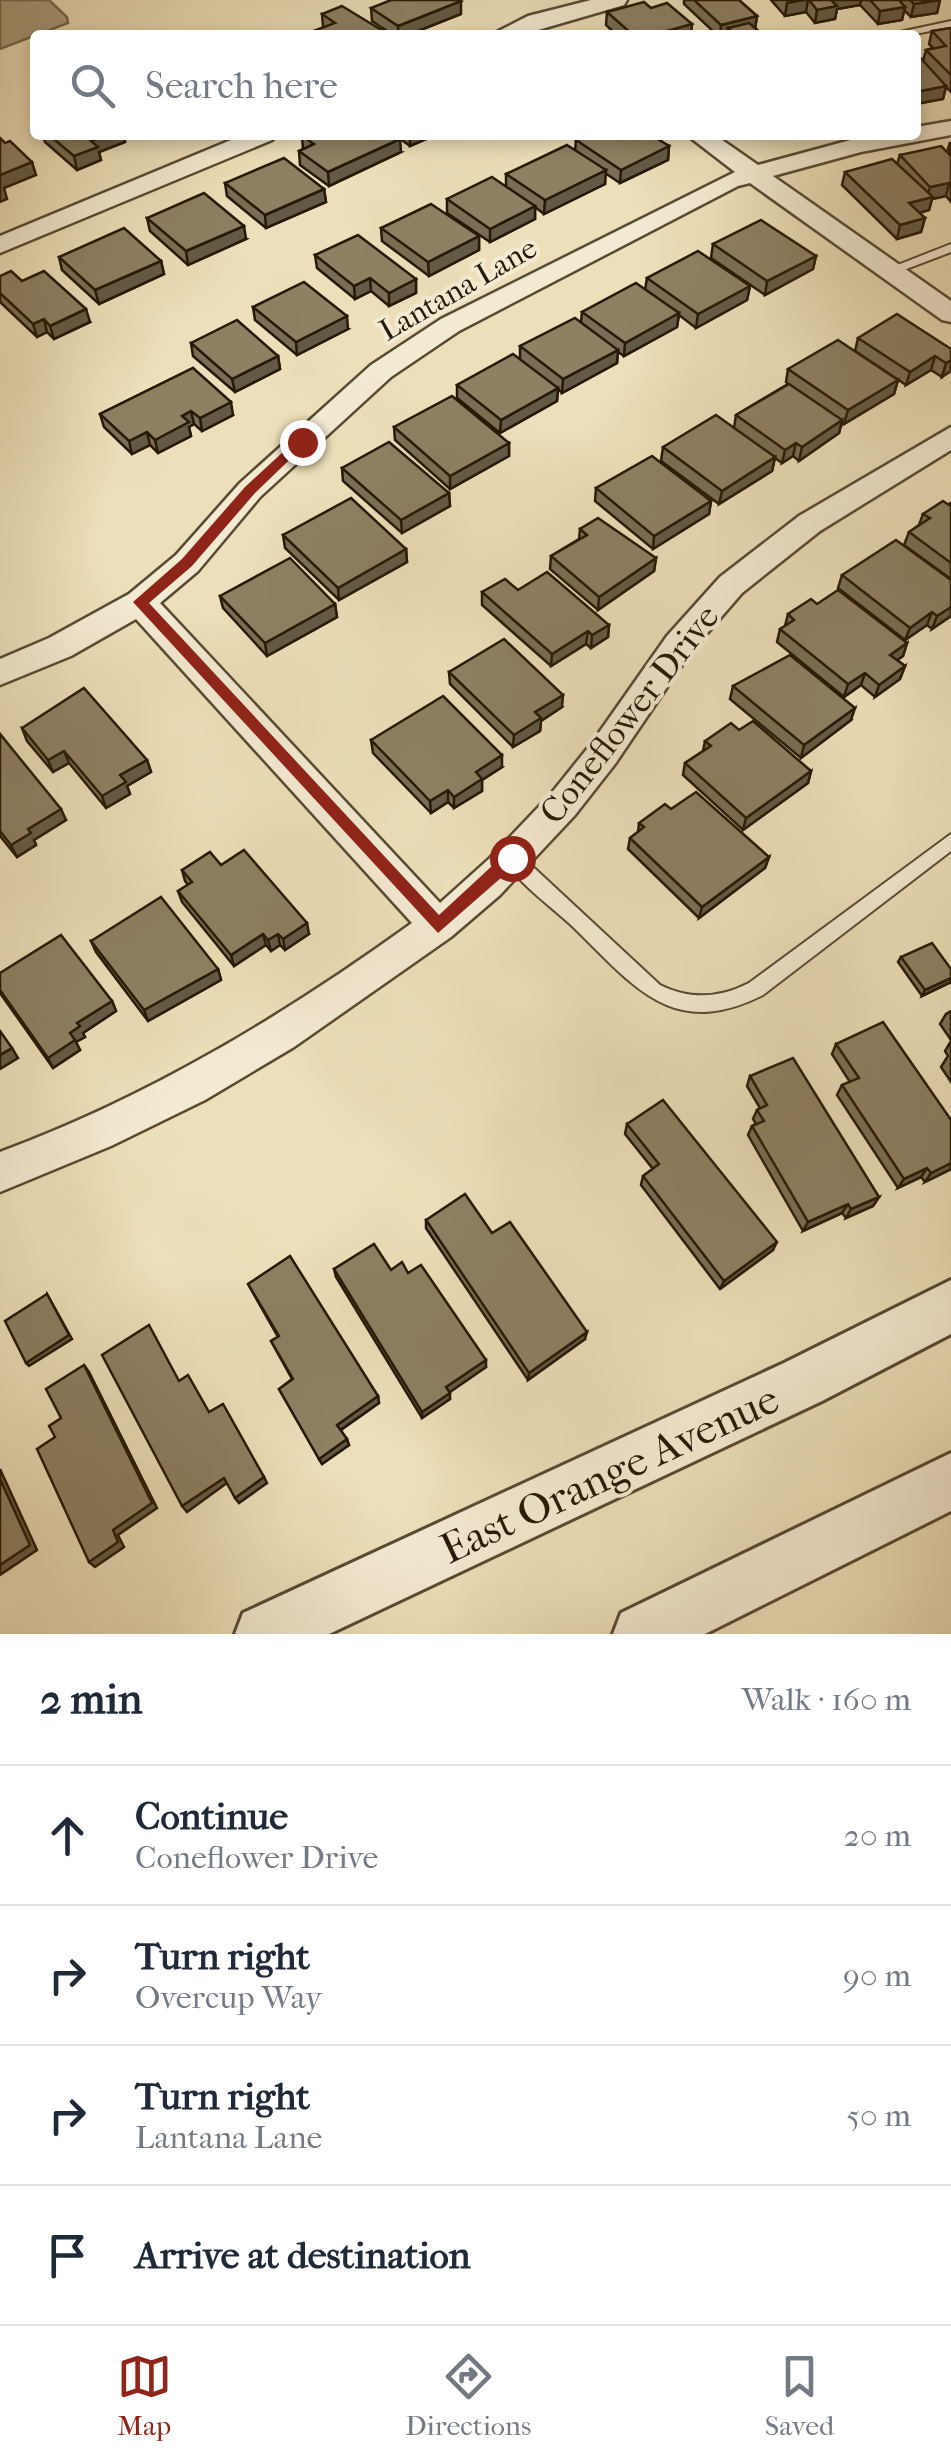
<!DOCTYPE html>
<meta charset="utf-8">
<style>
body{margin:0;font-family:"IM FELL French Canon",serif;background:#f2f2f3;color:#1f2937}
.stop{position:absolute;width:30px;height:30px;margin:-22px;border:8px solid #8f2418;border-radius:50%;background:#fff}
.stop.end{background:#8f2418;border-color:#fff;box-shadow:0 2px 10px #0008}
.list{margin:0;padding:0;list-style:none}
h2{display:flex;justify-content:space-between;align-items:center;height:130px;margin:0;padding:0 40px;font-size:42px}
h2 small{font-size:32px;font-weight:400;color:#747a83}
.list li{display:grid;grid-template-columns:65px 1fr auto;gap:30px;align-items:center;box-sizing:border-box;height:140px;padding:0 40px;border-top:2px solid #e0e1e3}
.list b{display:block;font-size:38px;white-space:nowrap}
.list p{margin:0;font-size:32px;white-space:nowrap;color:#747a83}
.list em{font-size:32px;font-style:normal;color:#747a83}
.icon{flex:none;width:55px;height:55px;fill:none;stroke:currentColor;stroke-width:2;stroke-linecap:round;stroke-linejoin:round}
.map{position:relative;flex:none;width:951px;height:1634px;overflow:hidden}
.search{position:absolute;background:#fff;box-shadow:0 5px 15px #0003;left:30px;right:30px;top:30px;height:110px;display:flex;align-items:center;gap:25px;box-sizing:border-box;padding:0 35px;border-radius:10px;color:#747a83;font-size:38px}
.sheet{height:690px;background:#fff}
nav{display:flex;justify-content:space-around;align-items:center;box-sizing:border-box;height:140px;border-top:2px solid #e0e1e3;background:#fff;font-size:28px;color:#747a83}
nav a{display:grid;justify-items:center;gap:5px}
nav .on{color:#8f2418}
.map>svg:first-child{display:block}
.water{fill:#a99c7c;stroke:#75684c;stroke-width:2.5}
.lines{fill:none;stroke-linecap:round;stroke-linejoin:round}
.service-casing{stroke:#584a32;stroke-width:4}
.minor-casing{stroke:#584a32;stroke-width:5}
.tertiary-casing{stroke:#584a32;stroke-width:6}
.service{fill:#f3ead2;fill-rule:evenodd}
.minor{fill:#f3ead2;fill-rule:evenodd}
.tertiary{fill:#f3ead2;fill-rule:evenodd}
.wall{fill:#796e55;stroke:#261905;stroke-width:2.5}
.shaded-wall{fill:#635a45;stroke:#261905;stroke-width:2.5}
.building{fill:#8d8063;stroke:#261905;stroke-width:2.5}
.route{fill:#8f2418}
.labels{text-anchor:middle;stroke-width:8;stroke-linejoin:round;paint-order:stroke}
.far-street-label{font-size:30px;fill:#261905;stroke:#f3ead2}
.street-label{font-size:35px;fill:#261905;stroke:#f3ead2}
.near-street-label{font-size:42px;fill:#261905;stroke:#f3ead2}
</style>
<div class="map">
<svg width="951" height="1634" viewBox="0 0 951 1634">
<rect width="100%" height="100%" fill="#ecdfb9"/>
<filter id="stains"><feTurbulence type="fractalNoise" baseFrequency=".002" numOctaves="4"/><feColorMatrix values="0 0 0 0 .2 0 0 0 0 .09 0 0 0 0 .02 0 0 0 .5 -.17"/></filter>
<radialGradient id="worn" r=".72"><stop offset=".6" stop-color="#630" stop-opacity="0"/><stop offset="1" stop-color="#630" stop-opacity=".3"/></radialGradient>
<!-- water -->
<path class="water" d="M0 0H49L67 17 68 23 0 49Z"/>
<g class="lines">
<defs>
<g id="service">
<path d="M951 21V27L910 35H886Z"/>
<path d="M951 244V252L896 273 891 274 885 270Z"/>
<path d="M951 834V851L763 995C670 1042 632 983 570 924 548 904 518 883 503 858L506 853H518L660 985C690 1000 720 998 749 983Z"/>
</g>
<g id="minor">
<path d="M591 0H627L624 5 521 35H491L528 16Z"/>
<path d="M951 121V135L861 152 773 176 951 301V322L942 320 750 183 738 186 459 331 391 377 260 497 198 571 160 603 440 903 490 858 550 795 591 744 667 636 720 577 799 516 951 427V450L820 531 742 593 690 653 615 764 575 815 500 895 451 937 294 1047 205 1100 111 1146 0 1192V1152C149 1097 283 1016 412 923L136 619 71 656 0 685V659L49 638 129 594 176 555 240 483 371 365 441 319 735 172 687 135H715L758 165 858 138 916 135V127Z"/>
<path d="M243 135H276L272 140 0 253V236Z"/>
</g>
<g id="tertiary">
<path d="M951 1280V1334L822 1401 329 1634H235L243 1613 784 1363Z"/>
<path d="M951 1453V1511L705 1634H613L621 1613Z"/>
</g>
</defs>
<!-- service casing -->
<use href="#service" class="service-casing"/>
<!-- minor casing -->
<use href="#minor" class="minor-casing"/>
<!-- tertiary casing -->
<use href="#tertiary" class="tertiary-casing"/>
<!-- service -->
<use href="#service" class="service"/>
<!-- minor -->
<use href="#minor" class="minor"/>
<!-- tertiary -->
<use href="#tertiary" class="tertiary"/>
</g>
<!-- wall -->
<g class="wall">
<path d="M684 0H739L757 16 755 28 763 35H717L684 4Z"/>
<path d="M771 0H940L937 13 911 17 904 10 902 20 878 24 860 5 837 9 835 19 815 23 806 12 785 16Z"/>
<path d="M371 8 461 14 408 35H393L372 21Z"/>
<path d="M651 8 692 24 691 35H617L606 25 607 12Z"/>
<path d="M322 14 383 35 323 27Z"/>
<path d="M951 28V92L946 87 943 99 916 104V53L923 61 926 50 933 48 929 44 932 31Z"/>
<path d="M43 135H124L125 142 99 152 101 160 77 170 45 142Z"/>
<path d="M395 135H435L410 146Z"/>
<path d="M302 136 401 152 329 186 300 165 299 151 303 149Z"/>
<path d="M576 140 669 146 668 160 620 183 605 173V184L544 214 535 207V219L490 242 447 213V199L506 187V174L575 151Z"/>
<path d="M950 142 951 202 946 196 932 199 929 210 919 213 925 218 921 232 897 239 842 185 845 172 897 164 900 155 947 152Z"/>
<path d="M225 183 324 189 326 202 266 228 227 196Z"/>
<path d="M147 218 246 239 188 265 150 231Z"/>
<path d="M381 228 479 236V250L429 276 382 241Z"/>
<path d="M713 244 816 256 813 269 765 295 711 258Z"/>
<path d="M315 255 416 279V293L389 306 371 291 355 299 317 268Z"/>
<path d="M59 257 161 261 164 274 99 304 62 270Z"/>
<path d="M0 276 22 281 90 322 54 339 47 332 37 337 0 302Z"/>
<path d="M647 278 750 286 747 300 696 328 679 315 677 327 624 356 618 352 617 363 562 393 558 389 557 401 500 433 457 398V385L520 359V346L581 322 582 312 645 290Z"/>
<path d="M253 307 348 329 297 355 255 320Z"/>
<path d="M858 338 951 349 942 377 931 370 906 385 855 351Z"/>
<path d="M191 343 278 356 280 369 235 392 193 356Z"/>
<path d="M193 368 233 415 202 431 194 424 189 427 191 436 158 453 150 445 132 454 104 427 100 414Z"/>
<path d="M788 369 898 380 894 394 844 424 842 422 839 433 799 461 793 456 782 463 775 458 772 471 719 504 661 461 663 447 734 428 736 415 788 384 786 382Z"/>
<path d="M394 427 509 443V456L450 489 395 440Z"/>
<path d="M342 468 449 493 450 506 402 533 343 481Z"/>
<path d="M596 488 711 501 709 514 653 549 595 501Z"/>
<path d="M951 503V579L904 545 909 532 919 525 923 514Z"/>
<path d="M580 529 656 558 654 571 598 610 550 569 551 556 579 539Z"/>
<path d="M283 535 406 549 407 562 339 600 285 548Z"/>
<path d="M842 575 951 580V616L932 629 927 625 905 640 838 588Z"/>
<path d="M518 590 609 625 608 637 591 648 586 644 551 666 482 605V592Z"/>
<path d="M220 596 335 604 337 617 267 656 223 608Z"/>
<path d="M817 604 907 643 903 656 897 660 905 666 900 679 875 697 861 685 844 697 777 642 780 629 785 626 788 614Z"/>
<path d="M449 672 562 707 541 721 540 731 513 747 450 684Z"/>
<path d="M733 686 851 720 801 758 730 699Z"/>
<path d="M22 728 147 760 151 772 127 786 130 794 106 808 69 763 53 772 27 741Z"/>
<path d="M739 730 811 771 808 783 743 830 683 775 685 763 703 751 705 741Z"/>
<path d="M0 734 66 820 34 840 36 845 17 857 0 836Z"/>
<path d="M371 740 502 767 482 780V791L454 808 448 802 431 813 373 753Z"/>
<path d="M671 809 769 857 765 868 699 918 628 849 630 838 638 832 639 823Z"/>
<path d="M221 865 309 934 285 950 280 945 271 951 266 945 234 966 182 902 178 891 188 885 185 881 182 870Z"/>
<path d="M91 941 218 969 221 980 148 1021 96 952Z"/>
<path d="M901 957 951 969V982L922 996 898 962Z"/>
<path d="M0 973 112 1001 116 1011 83 1033 85 1037 76 1042 80 1050 53 1068 0 993Z"/>
<path d="M951 1011V1040L940 1024 946 1014Z"/>
<path d="M951 1041V1082L941 1067 948 1056 945 1051Z"/>
<path d="M836 1044 951 1169 925 1182 921 1177 898 1188 837 1095 842 1085 850 1082 832 1054Z"/>
<path d="M750 1076 879 1197 873 1206 846 1218 842 1213 803 1231 748 1135 752 1126 756 1124 753 1119 757 1110 760 1108 747 1086Z"/>
<path d="M627 1124 773 1250 720 1289 641 1185 643 1176 653 1169 625 1134Z"/>
<path d="M426 1220 492 1233 585 1339 528 1380 426 1228Z"/>
<path d="M334 1269 408 1273 486 1367 449 1392 450 1399 422 1418 336 1277Z"/>
<path d="M248 1284 378 1396 379 1403 341 1430 349 1445 322 1464 279 1389 292 1379 271 1341 278 1337Z"/>
</g>
<!-- shaded-wall -->
<g class="shaded-wall">
<path d="M803 0H808L806 12 785 16 787 3Z"/>
<path d="M832 0H861L860 5 837 9 835 19 815 23 817 10Z"/>
<path d="M940 0 937 13 911 17 914 4Z"/>
<path d="M461 1V14L408 35H398V26Z"/>
<path d="M905 7 902 20 878 24 880 11Z"/>
<path d="M757 16 755 29 728 28 727 35H720L721 25Z"/>
<path d="M692 24 691 35H653Z"/>
<path d="M946 86 943 99 916 104V92Z"/>
<path d="M106 135H124L125 142 99 152 101 160 77 170 74 156 91 141Z"/>
<path d="M410 135H435L410 146Z"/>
<path d="M400 139 401 152 329 186 328 172Z"/>
<path d="M669 146 668 160 620 183 621 170Z"/>
<path d="M32 162 36 175 4 188 7 199 0 202V175Z"/>
<path d="M606 170 605 184 544 214 545 200Z"/>
<path d="M949 183 946 196 932 199 929 210 905 217 909 203 927 198 930 187Z"/>
<path d="M324 189 326 202 266 228 265 215Z"/>
<path d="M535 206V219L490 242V229Z"/>
<path d="M925 218 921 232 897 239 900 225Z"/>
<path d="M244 226 246 239 188 265 186 251Z"/>
<path d="M479 236V250L429 276 428 262Z"/>
<path d="M816 256 813 269 765 295 767 281Z"/>
<path d="M161 261 164 274 99 304 95 290Z"/>
<path d="M370 278 371 291 355 299 354 286Z"/>
<path d="M416 279V293L389 306V293Z"/>
<path d="M750 286 747 300 696 328 698 314Z"/>
<path d="M86 309 90 322 54 339 50 326Z"/>
<path d="M679 313 677 327 624 356 625 343Z"/>
<path d="M347 316 348 329 297 355 296 342Z"/>
<path d="M44 319 47 332 37 337 33 324Z"/>
<path d="M618 350 617 363 562 393 563 379Z"/>
<path d="M278 356 280 369 235 392 232 379Z"/>
<path d="M935 356 931 370 906 385 910 372Z"/>
<path d="M951 360V371L942 377 946 363Z"/>
<path d="M898 380 894 394 844 424 848 410Z"/>
<path d="M558 388 557 401 500 433 501 420Z"/>
<path d="M231 402 233 415 202 431 200 418Z"/>
<path d="M191 411 194 424 189 427 191 436 158 453 155 440 182 416Z"/>
<path d="M842 420 839 433 799 461 802 447Z"/>
<path d="M147 432 150 445 132 454 129 441Z"/>
<path d="M509 443V456L450 489V476Z"/>
<path d="M796 443 793 456 782 463 785 450Z"/>
<path d="M775 457 772 471 719 504 722 491Z"/>
<path d="M449 493 450 506 402 533 401 520Z"/>
<path d="M711 501 709 514 653 549 654 536Z"/>
<path d="M406 549 407 562 339 600 338 588Z"/>
<path d="M656 558 654 571 598 610 599 597Z"/>
<path d="M951 599V616L932 629 937 616Z"/>
<path d="M335 604 337 617 267 656 265 643Z"/>
<path d="M932 612 927 625 905 640 910 628Z"/>
<path d="M609 625 608 637 591 648 592 635Z"/>
<path d="M588 631 586 644 551 666 552 654Z"/>
<path d="M907 643 903 656 886 668 890 655Z"/>
<path d="M905 666 900 679 875 697 879 685Z"/>
<path d="M865 673 861 685 844 697 848 684Z"/>
<path d="M563 695 562 707 541 721 540 731 513 747 514 735 535 712Z"/>
<path d="M855 708 851 720 801 758 804 745Z"/>
<path d="M64 751 69 763 53 772 48 760Z"/>
<path d="M502 755V767L482 780V791L454 808V797L476 772Z"/>
<path d="M147 760 151 772 127 786 130 794 106 808 102 796 120 775Z"/>
<path d="M811 771 808 783 743 830 746 818Z"/>
<path d="M448 790V802L431 813 430 801Z"/>
<path d="M61 809 66 820 34 840 36 845 17 857 11 845 28 829Z"/>
<path d="M769 857 765 868 699 918 702 907Z"/>
<path d="M307 923 309 934 285 950 283 939Z"/>
<path d="M263 934 266 945 234 966 231 955Z"/>
<path d="M278 934 280 945 271 951 268 940Z"/>
<path d="M218 969 221 980 148 1021 144 1010Z"/>
<path d="M951 978V982L922 996 925 990Z"/>
<path d="M112 1001 116 1011 83 1033 85 1037 76 1042 80 1050 53 1068 48 1058 77 1023Z"/>
<path d="M12 1048 18 1058 0 1069V1055Z"/>
<path d="M951 1163V1169L925 1182 931 1173Z"/>
<path d="M927 1168 921 1177 898 1188 904 1179Z"/>
<path d="M879 1197 873 1206 846 1218 851 1209Z"/>
<path d="M848 1204 842 1213 803 1231 808 1222Z"/>
<path d="M777 1242 773 1250 720 1289 724 1281Z"/>
<path d="M47 1294 72 1339 29 1366 26 1363Z"/>
<path d="M587 1332 585 1339 528 1380 529 1373Z"/>
<path d="M486 1360V1367L447 1394 446 1387Z"/>
<path d="M84 1365 89 1372 157 1508 118 1535 124 1547 95 1567 89 1562 113 1530Z"/>
<path d="M450 1393V1399L422 1418V1412Z"/>
<path d="M378 1396 379 1403 339 1431 337 1425Z"/>
<path d="M347 1439 349 1445 322 1464 319 1459Z"/>
<path d="M0 1469 37 1550 0 1575Z"/>
<path d="M264 1477 267 1483 239 1503 235 1498Z"/>
<path d="M224 1478 227 1483 187 1512 182 1506Z"/>
</g>
<!-- building -->
<g class="building">
<path d="M391 0H459L461 1 398 26 371 8Z"/>
<path d="M694 0H739L757 16 721 25Z"/>
<path d="M809 0H831L837 6 817 10Z"/>
<path d="M870 0H899L905 7 880 11Z"/>
<path d="M910 0H938L914 4Z"/>
<path d="M644 2 651 8 667 3 692 24 653 35H633L607 12Z"/>
<path d="M342 6 383 31 373 35H303L335 23 322 14Z"/>
<path d="M749 23 763 35H735L728 28Z"/>
<path d="M951 28V75L926 50 946 46 932 31Z"/>
<path d="M916 53 946 86 916 92Z"/>
<path d="M49 135H106L91 141 98 147 74 156Z"/>
<path d="M304 135H394L400 139 328 172 299 151 314 144 302 136Z"/>
<path d="M587 135H651L669 146 621 170 576 140Z"/>
<path d="M0 138 5 143 10 141 32 162 0 175Z"/>
<path d="M567 145 606 170 545 200 506 174Z"/>
<path d="M941 146 951 156V184L949 183 930 187 900 155Z"/>
<path d="M284 158 324 189 265 215 225 183Z"/>
<path d="M892 159 933 197 909 203 925 218 900 225 845 172Z"/>
<path d="M492 177 535 206 490 229 447 199Z"/>
<path d="M204 193 244 226 186 251 147 218Z"/>
<path d="M431 204 479 236 428 262 381 228Z"/>
<path d="M761 220 816 256 767 281 713 244Z"/>
<path d="M124 228 161 261 95 290 59 257Z"/>
<path d="M358 235 416 279 389 293 370 278 354 286 315 255Z"/>
<path d="M698 251 750 286 698 314 647 278Z"/>
<path d="M11 271 22 281 44 271 86 309 50 326 44 319 33 324 0 293V276Z"/>
<path d="M304 282 347 316 296 342 253 307Z"/>
<path d="M636 283 679 313 625 343 582 312Z"/>
<path d="M897 314 951 349V360L946 363 935 356 910 372 858 338Z"/>
<path d="M575 318 618 350 563 379 520 346Z"/>
<path d="M237 320 278 356 232 379 191 343Z"/>
<path d="M838 340 898 380 848 410 788 369Z"/>
<path d="M513 354 558 388 501 420 457 385Z"/>
<path d="M193 368 231 402 200 418 191 411 182 416 189 422 155 440 147 432 129 441 100 414Z"/>
<path d="M789 384 842 420 802 447 796 443 785 450 736 415Z"/>
<path d="M452 396 509 443 450 476 394 427Z"/>
<path d="M716 415 775 457 722 491 663 447Z"/>
<path d="M389 442 449 493 401 520 342 468Z"/>
<path d="M652 456 711 501 654 536 596 488Z"/>
<path d="M351 498 406 549 338 588 283 535Z"/>
<path d="M943 501 949 505 951 503V563L909 532 930 518 923 514Z"/>
<path d="M598 518 656 558 599 597 551 556 587 535 580 529Z"/>
<path d="M896 540 951 580V607L937 616 932 612 910 628 842 575Z"/>
<path d="M290 558 335 604 265 643 220 596Z"/>
<path d="M547 572 609 625 592 635 588 631 552 654 482 592 505 579 518 590Z"/>
<path d="M838 590 907 643 890 655 905 666 879 685 865 673 848 684 780 629 794 620 788 614 811 599 817 604Z"/>
<path d="M504 639 563 695 535 712 541 718 514 735 449 672Z"/>
<path d="M790 655 855 708 804 745 733 686Z"/>
<path d="M84 688 147 760 120 775 126 782 102 796 64 751 48 760 22 728Z"/>
<path d="M443 696 502 755 476 772 482 779 454 797 448 790 430 801 371 740Z"/>
<path d="M753 721 811 771 746 818 685 763 711 746 705 741 731 723 739 730Z"/>
<path d="M0 734 61 809 28 829 31 833 11 845 0 831Z"/>
<path d="M696 792 769 857 702 907 630 838 644 827 639 823 665 804 671 809Z"/>
<path d="M244 850 307 923 283 939 278 934 268 940 263 934 231 955 178 891 192 882 182 870 210 852 221 865Z"/>
<path d="M161 897 218 969 144 1010 91 941Z"/>
<path d="M61 935 112 1001 77 1023 80 1026 70 1033 75 1040 48 1058 0 990V973Z"/>
<path d="M932 943 951 969V978L925 990 901 957Z"/>
<path d="M883 1022 951 1120V1163L931 1173 927 1168 904 1179 842 1085 859 1078 836 1044Z"/>
<path d="M0 1031 12 1048 0 1055Z"/>
<path d="M793 1058 879 1197 851 1209 848 1204 808 1222 752 1126 764 1121 757 1110 767 1105 750 1076Z"/>
<path d="M663 1100 777 1242 724 1281 643 1176 659 1164 627 1124Z"/>
<path d="M465 1194 492 1233 510 1222 587 1332 529 1373 426 1220Z"/>
<path d="M374 1244 391 1270 402 1262 408 1273 421 1265 486 1360 446 1387 450 1393 422 1412 334 1269Z"/>
<path d="M290 1256 378 1396 337 1425 347 1439 319 1459 279 1389 293 1379 271 1341 279 1336 248 1284Z"/>
<path d="M47 1294 69 1335 26 1363 5 1321Z"/>
<path d="M149 1325 179 1381 188 1375 209 1412 223 1404 264 1477 235 1498 224 1478 182 1506 102 1355Z"/>
<path d="M84 1365 152 1503 113 1530 118 1542 89 1562 37 1449 55 1437 49 1426 61 1418 46 1389Z"/>
<path d="M0 1479 30 1545 0 1565Z"/>
</g>
<!-- route -->
<path class="route" d="M297 439 308 442 255 493 192 566 149 603 439 915 506 853H518V863L438 933 133 602 182 559 245 487Z"/>
<g class="labels">
<!-- far-street labels -->
<g class="far-street-label">
<text transform="translate(458 289) rotate(-30)" y="10">Lantana Lane</text>
</g>
<!-- street labels -->
<g class="street-label">
<text transform="translate(629 714) rotate(-52)" y="12">Coneflower Drive</text>
</g>
<!-- near-street labels -->
<g class="near-street-label">
<text transform="translate(609 1473) rotate(-25)" y="15">East Orange Avenue</text>
</g>
</g>
<rect width="100%" height="100%" filter="url(#stains)"/>
<rect width="100%" height="100%" fill="url(#worn)"/>
</svg>
<div class="stop" style="left:512px;top:858px"></div>
<div class="stop end" style="left:302px;top:442px"></div>
<div class="search"><svg class="icon" aria-label="search" viewBox="0 0 24 24"><circle cx="10" cy="10" r="6"/><path d="M15 15l6 6"/></svg>Search here</div>
</div>
<section class="sheet">
<h2>2 min<small>Walk · 160 m</small></h2>
<ul class="list">
<li><svg class="icon" aria-label="ahead" viewBox="0 0 24 24"><path d="M12 20V5M6 11l6-6 6 6"/></svg><div><b>Continue</b><p>Coneflower Drive</p></div><em>20 m</em></li>
<li><svg class="icon" aria-label="right" viewBox="0 0 24 24"><path d="M7 20v-9h11M14 6l5 5-5 5"/></svg><div><b>Turn right</b><p>Overcup Way</p></div><em>90 m</em></li>
<li><svg class="icon" aria-label="right" viewBox="0 0 24 24"><path d="M7 20v-9h11M14 6l5 5-5 5"/></svg><div><b>Turn right</b><p>Lantana Lane</p></div><em>50 m</em></li>
<li><svg class="icon" aria-label="arrive" viewBox="0 0 24 24"><path d="M6 21V4h12l-3 4 3 4H6"/></svg><div><b>Arrive at destination</b></div></li>
</ul>
</section>
<nav>
<a class="on"><svg class="icon" aria-label="map" viewBox="0 0 24 24"><path d="M3 6l6-2 6 2 6-2v14l-6 2-6-2-6 2zM9 4v14M15 6v14"/></svg>Map</a>
<a><svg class="icon" aria-label="directions" viewBox="0 0 24 24"><path d="M12 3l9 9-9 9-9-9zM9 14v-3h6M13 9l2 2-2 2"/></svg>Directions</a>
<a><svg class="icon" aria-label="saved" viewBox="0 0 24 24"><path d="M7 4h10v16l-5-4-5 4z"/></svg>Saved</a>
</nav>
